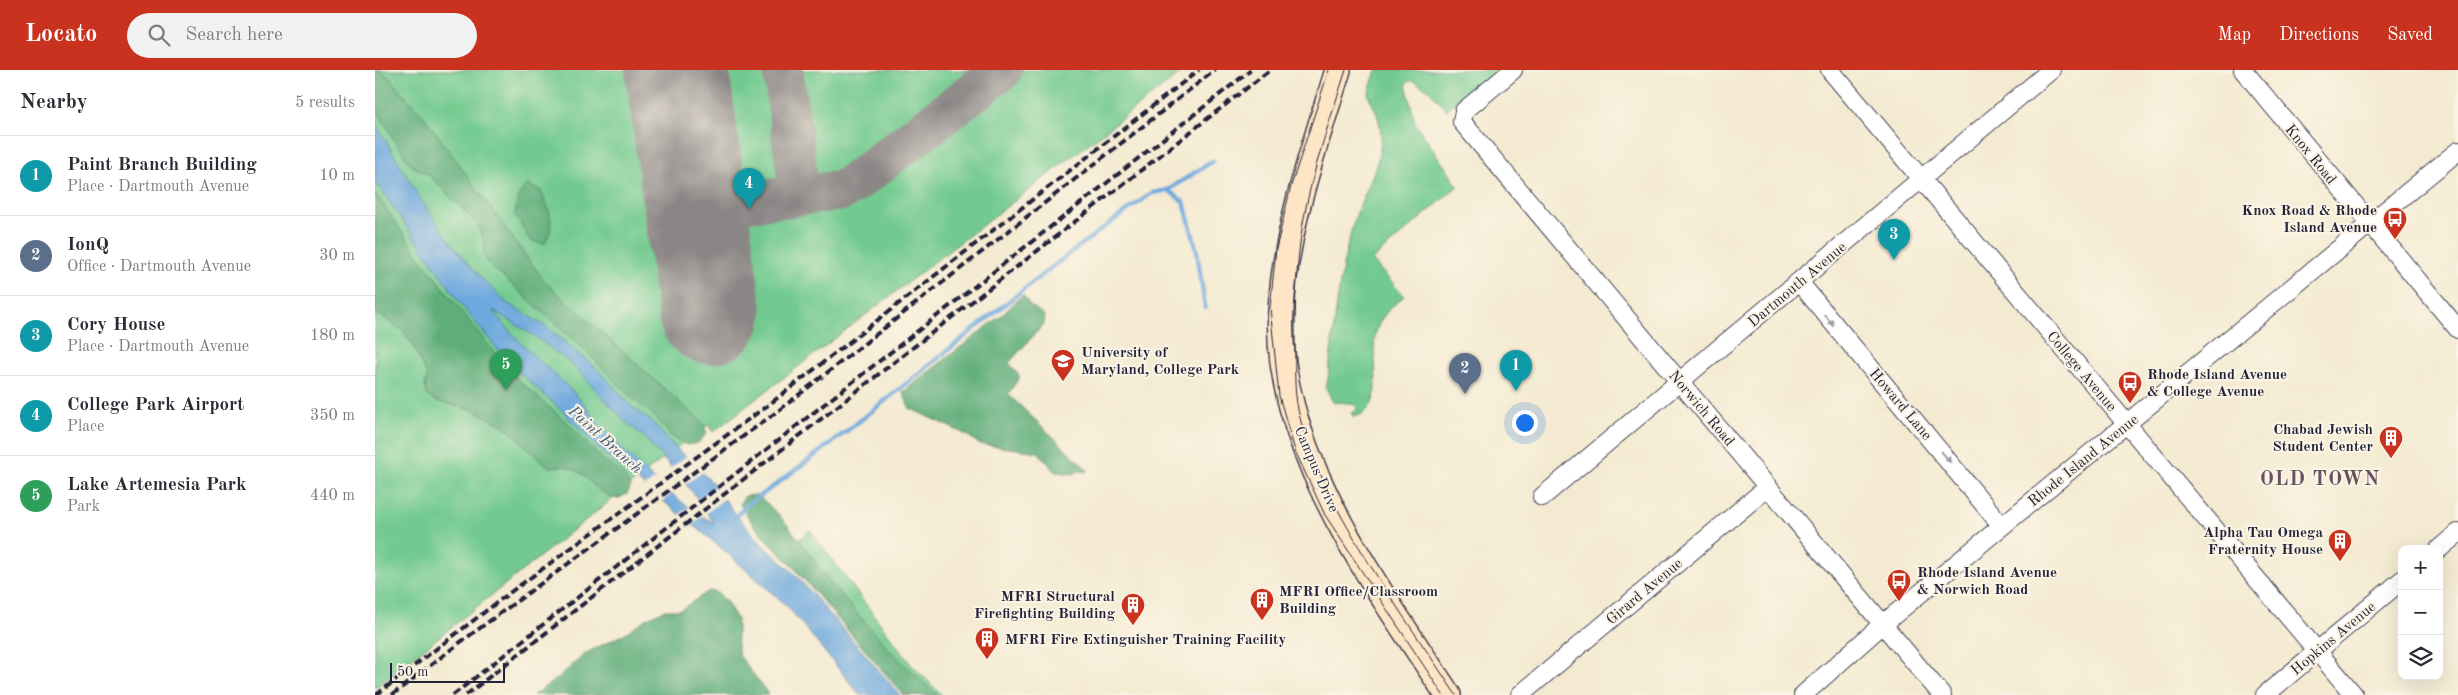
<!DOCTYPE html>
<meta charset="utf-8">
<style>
body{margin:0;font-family:"Old Standard TT",serif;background:#f2f2f3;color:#2b2b33}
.controls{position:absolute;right:15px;bottom:15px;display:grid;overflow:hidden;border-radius:10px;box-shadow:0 5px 20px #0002}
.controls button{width:45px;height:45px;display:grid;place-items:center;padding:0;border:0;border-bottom:1px solid #e1e1e2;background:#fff;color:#2b2b33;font:25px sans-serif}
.scale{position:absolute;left:15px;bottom:12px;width:115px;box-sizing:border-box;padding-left:5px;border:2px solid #22223b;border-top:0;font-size:14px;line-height:18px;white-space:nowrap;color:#22223b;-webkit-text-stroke:4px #fcf5e5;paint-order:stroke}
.you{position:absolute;left:1149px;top:352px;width:18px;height:18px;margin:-12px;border:4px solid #fff;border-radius:50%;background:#1a73e8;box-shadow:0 0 0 8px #1a73e833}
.badge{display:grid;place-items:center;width:32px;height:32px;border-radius:50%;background:#c8321e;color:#fff;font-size:16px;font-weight:700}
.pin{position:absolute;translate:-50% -41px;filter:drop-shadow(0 1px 2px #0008)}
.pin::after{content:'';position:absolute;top:26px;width:18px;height:15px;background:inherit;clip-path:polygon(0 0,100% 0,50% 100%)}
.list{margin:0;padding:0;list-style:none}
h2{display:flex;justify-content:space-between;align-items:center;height:65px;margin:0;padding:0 20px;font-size:21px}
h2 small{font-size:16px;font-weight:400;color:#7c7c81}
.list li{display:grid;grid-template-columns:32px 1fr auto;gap:15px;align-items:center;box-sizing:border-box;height:80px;padding:0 20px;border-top:1px solid #e1e1e2}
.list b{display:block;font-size:19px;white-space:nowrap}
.list p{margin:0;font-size:16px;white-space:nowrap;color:#7c7c81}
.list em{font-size:16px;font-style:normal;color:#7c7c81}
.icon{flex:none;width:28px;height:28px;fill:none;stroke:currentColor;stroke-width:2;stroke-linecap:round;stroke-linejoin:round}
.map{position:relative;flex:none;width:2083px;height:625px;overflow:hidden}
header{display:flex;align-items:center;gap:30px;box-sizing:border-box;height:70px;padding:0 25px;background:#c8321e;color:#fff}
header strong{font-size:24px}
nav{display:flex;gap:28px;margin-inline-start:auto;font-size:18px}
.search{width:350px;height:45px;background:#f2f2f3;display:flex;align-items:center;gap:12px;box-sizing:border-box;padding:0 18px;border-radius:28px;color:#7c7c81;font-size:19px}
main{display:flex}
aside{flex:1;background:#fff}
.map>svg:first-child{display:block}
.green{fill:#73ca90;stroke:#4a7666}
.forest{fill:#5eae7a;stroke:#40685a}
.water{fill:#6ea9de;stroke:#48668c;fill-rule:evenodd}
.pier{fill:#f4ead1}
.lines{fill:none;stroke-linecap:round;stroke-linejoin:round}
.stream{stroke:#6ea9de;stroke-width:4.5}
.taxiway{stroke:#8b8686;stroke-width:41}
.runway{stroke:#8b8686;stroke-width:104}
.minor-casing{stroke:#424052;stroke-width:20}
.secondary-casing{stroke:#424052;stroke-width:28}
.minor{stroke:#fff;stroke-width:18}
.secondary{stroke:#fee5c5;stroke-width:25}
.tram{stroke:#22223b;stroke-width:1}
.rail{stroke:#22223b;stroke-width:4;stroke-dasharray:8 4;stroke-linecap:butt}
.oneway{fill:#9c9ca7}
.labels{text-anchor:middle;stroke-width:4;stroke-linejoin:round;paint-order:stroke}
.street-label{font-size:15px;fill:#22223b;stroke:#fcf5e5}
.poi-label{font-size:15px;font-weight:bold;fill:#22223b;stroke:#fcf5e5;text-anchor:start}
.water-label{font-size:16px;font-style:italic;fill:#40587c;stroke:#fcf5e5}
.district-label{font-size:20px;font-weight:bold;letter-spacing:1px;fill:#68525f;stroke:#fcf5e5}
</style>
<header>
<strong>Locato</strong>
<div class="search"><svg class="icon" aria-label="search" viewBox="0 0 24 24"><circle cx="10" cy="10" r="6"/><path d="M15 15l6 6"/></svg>Search here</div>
<nav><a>Map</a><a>Directions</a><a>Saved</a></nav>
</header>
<main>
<aside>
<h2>Nearby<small>5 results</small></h2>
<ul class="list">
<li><span class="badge" style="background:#0f9aa8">1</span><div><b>Paint Branch Building</b><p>Place · Dartmouth Avenue</p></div><em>10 m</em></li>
<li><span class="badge" style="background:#5c6f8a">2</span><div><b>IonQ</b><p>Office · Dartmouth Avenue</p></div><em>30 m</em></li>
<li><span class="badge" style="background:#0f9aa8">3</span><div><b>Cory House</b><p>Place · Dartmouth Avenue</p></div><em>180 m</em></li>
<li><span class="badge" style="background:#0f9aa8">4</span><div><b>College Park Airport</b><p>Place</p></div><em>350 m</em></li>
<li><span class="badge" style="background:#2e9e5b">5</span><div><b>Lake Artemesia Park</b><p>Park</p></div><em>440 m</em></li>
</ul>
</aside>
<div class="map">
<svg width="2083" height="625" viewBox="0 0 2083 625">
<rect width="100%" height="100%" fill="#fcf5e5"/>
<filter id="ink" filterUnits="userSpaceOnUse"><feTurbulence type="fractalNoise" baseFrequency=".02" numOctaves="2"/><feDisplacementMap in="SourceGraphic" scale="10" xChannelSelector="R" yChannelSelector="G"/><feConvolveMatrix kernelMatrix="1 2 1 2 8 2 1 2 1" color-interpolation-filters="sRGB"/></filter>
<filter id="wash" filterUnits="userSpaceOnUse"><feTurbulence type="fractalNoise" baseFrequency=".0096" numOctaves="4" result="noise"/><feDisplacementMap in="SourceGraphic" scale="20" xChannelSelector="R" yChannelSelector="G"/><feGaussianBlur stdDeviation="1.12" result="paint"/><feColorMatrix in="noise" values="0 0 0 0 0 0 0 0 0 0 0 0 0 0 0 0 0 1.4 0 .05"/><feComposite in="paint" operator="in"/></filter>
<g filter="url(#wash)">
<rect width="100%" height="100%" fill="#f4ead1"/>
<!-- green -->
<g class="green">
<path d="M0 0H810L338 362 333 355 304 376 0 618Z"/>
<path d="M1001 0H1138L1095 35 1087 26 1072 40 1054 20 1037 10 1031 14 1040 53 1083 116 997 190 1029 226C1017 236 1005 246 1001 262 994 288 1015 338 979 347L976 344 982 340 981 336 975 333 958 332 950 316 953 309C959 258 963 205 978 155 986 126 1005 99 1006 69 1007 54 1000 38 993 25Z"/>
<path d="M435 460 535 593 567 625H528L407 484Z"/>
</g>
<!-- forest -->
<g class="forest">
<path d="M0 0H7L50 48 170 212 328 353 332 363 323 373 312 375 296 366 279 345 257 328 211 281 117 197 109 186V171L103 155 54 105 37 96 21 73 0 36Z"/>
<path d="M152 115 165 120C174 139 182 155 169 174L155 170 140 144 144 124Z"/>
<path d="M0 123 42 184 121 285 140 307 198 358 224 386 247 403 256 416 252 424 242 429C212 421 211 391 175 397 156 386 144 365 125 354 116 349 106 344 97 340 82 335 65 335 52 326L50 315 52 306 37 273 27 260 0 242Z"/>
<path d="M648 225 654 234 670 246 669 254 634 293 645 307 633 324 713 400 711 402 703 401 699 404 681 402 663 382 604 374 592 365 534 338 528 322 628 244Z"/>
<path d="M382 425C412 448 432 482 455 512 489 552 523 591 562 625H531L426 504C404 483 380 461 365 434L370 426Z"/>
<path d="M334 521 342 522 351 531 362 549V575L364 585 394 625H158L183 608 211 583 249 564 272 548 290 540H305Z"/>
</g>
<!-- water -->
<path class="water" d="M0 53 47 132 78 175 110 212 132 233 170 256 193 275 221 298 257 337 276 351 293 370 336 411 363 447 387 474 419 503 525 625H485L412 536 338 471 227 382 187 341 134 293 91 241 0 111ZM118 240 164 269 200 297 248 349 270 368 319 424 339 453C302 433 255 389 226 357 218 348 212 336 203 327 175 298 141 274 118 240Z"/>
<!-- pier -->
<g class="pier">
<path d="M313 385 329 401 308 416 293 400Z"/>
<path d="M283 407 299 422 285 433 267 419Z"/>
<path d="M342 415 351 427 330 444 321 432Z"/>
<path d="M317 435 330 444 315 456 303 446Z"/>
</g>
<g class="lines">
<!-- stream -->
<g class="stream">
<path d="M793 120 838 91"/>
<path d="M358 449 372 435C512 337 637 221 777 123L793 120 809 132 822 181 830 238"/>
</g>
<!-- taxiway -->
<g class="taxiway">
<path d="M408 0 423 111 421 121 413 128"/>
<path d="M312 72C317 95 317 125 342 135L465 121 475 116 627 0"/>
</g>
<!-- runway -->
<path class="runway" d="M302 0 335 242"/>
</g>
</g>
<g filter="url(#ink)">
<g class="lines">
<defs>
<g id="minor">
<path d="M1138 0 1089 41 1087 52 1567 625"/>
<path d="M1455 0 1979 625"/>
<path d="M1868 0 2083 259"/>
<path d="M1424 212 1627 456"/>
<path d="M1167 427 1676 0"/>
<path d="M2064 479 2083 463"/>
<path d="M1145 625 1393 417"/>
<path d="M1428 625 1508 554 2083 81"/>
<path d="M1890 625 2027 510"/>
</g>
<path id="secondary" d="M963 0C939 78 911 156 906 239 897 376 1001 516 1073 625"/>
</defs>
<!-- minor casing -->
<use href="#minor" class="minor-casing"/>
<!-- secondary casing -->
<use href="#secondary" class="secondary-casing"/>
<!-- minor -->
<use href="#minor" class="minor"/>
<!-- secondary -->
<use href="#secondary" class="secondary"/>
<!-- tram -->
<g class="tram">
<path d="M954 0 916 116 901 179 895 237 904 326 920 381 950 445 1068 625"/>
<path d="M971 0C955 50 937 101 928 153 921 193 920 233 920 274 920 303 918 323 926 352 952 444 1029 545 1081 625"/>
</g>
<!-- rail -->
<g class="rail">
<path d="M1 625 137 521 396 333 824 0"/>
<path d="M17 625 83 574 403 341 840 0"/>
<path d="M78 625 876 0"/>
<path d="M91 625 895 0"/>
</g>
</g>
<!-- one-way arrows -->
<defs><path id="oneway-solid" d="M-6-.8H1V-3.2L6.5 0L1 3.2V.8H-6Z" transform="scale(1.25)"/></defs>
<g class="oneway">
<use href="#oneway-solid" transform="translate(1454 250) rotate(51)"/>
<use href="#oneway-solid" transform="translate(1571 387) rotate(50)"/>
</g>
</g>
<!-- icons -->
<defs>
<symbol id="bus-pin" viewBox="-11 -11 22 30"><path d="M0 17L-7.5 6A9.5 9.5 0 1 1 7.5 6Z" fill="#c8321e" stroke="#fcf5e5"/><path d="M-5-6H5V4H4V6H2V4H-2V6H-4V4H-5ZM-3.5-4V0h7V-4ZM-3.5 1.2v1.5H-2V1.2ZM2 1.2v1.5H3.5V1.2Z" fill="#fff"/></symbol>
<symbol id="university-pin" viewBox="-11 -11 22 30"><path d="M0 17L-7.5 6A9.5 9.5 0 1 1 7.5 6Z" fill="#c8321e" stroke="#fcf5e5"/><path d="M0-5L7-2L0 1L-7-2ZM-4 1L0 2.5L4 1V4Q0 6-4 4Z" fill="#fff"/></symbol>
<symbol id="building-pin" viewBox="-11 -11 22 30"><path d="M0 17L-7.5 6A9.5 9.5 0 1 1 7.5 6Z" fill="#c8321e" stroke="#fcf5e5"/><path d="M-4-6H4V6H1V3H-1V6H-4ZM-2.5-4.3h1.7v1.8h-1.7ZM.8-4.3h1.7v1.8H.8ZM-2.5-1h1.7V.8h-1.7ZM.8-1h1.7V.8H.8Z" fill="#fff"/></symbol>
</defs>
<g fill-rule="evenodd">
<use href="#bus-pin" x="2006" y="135" width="28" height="38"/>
<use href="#university-pin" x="674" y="277" width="28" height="38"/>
<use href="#bus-pin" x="1741" y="299" width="28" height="38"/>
<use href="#building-pin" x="2002" y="354" width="28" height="38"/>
<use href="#building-pin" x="1951" y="457" width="28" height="38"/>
<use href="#bus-pin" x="1510" y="497" width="28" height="38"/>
<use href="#building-pin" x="873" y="516" width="28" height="38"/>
<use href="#building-pin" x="744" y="521" width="28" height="38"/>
<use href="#building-pin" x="598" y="555" width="28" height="38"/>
</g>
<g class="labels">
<!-- street labels -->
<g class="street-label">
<text transform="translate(1936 84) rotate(51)" y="5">Knox Road</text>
<text transform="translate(1422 214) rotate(-40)" y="5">Dartmouth Avenue</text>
<text transform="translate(1707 301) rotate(50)" y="5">College Avenue</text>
<text transform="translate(1526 334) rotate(50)" y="5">Howard Lane</text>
<text transform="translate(1327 338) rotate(50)" y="5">Norwich Road</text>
<text transform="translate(1708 390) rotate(-39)" y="5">Rhode Island Avenue</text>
<text transform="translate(942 399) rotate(67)" y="5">Campus Drive</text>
<text transform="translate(1269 521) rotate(-40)" y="5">Girard Avenue</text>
<text transform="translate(1958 568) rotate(-40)" y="5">Hopkins Avenue</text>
</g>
<!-- poi labels -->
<g class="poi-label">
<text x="2002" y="145" text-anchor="end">Knox Road &amp; Rhode<tspan x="2002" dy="17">Island Avenue</tspan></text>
<text x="706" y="287">University of<tspan x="706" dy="17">Maryland, College Park</tspan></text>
<text x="1772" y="309">Rhode Island Avenue<tspan x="1772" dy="17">&amp; College Avenue</tspan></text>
<text x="1998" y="364" text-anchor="end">Chabad Jewish<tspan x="1998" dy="17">Student Center</tspan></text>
<text x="1948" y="467" text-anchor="end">Alpha Tau Omega<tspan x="1948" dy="17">Fraternity House</tspan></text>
<text x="1542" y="507">Rhode Island Avenue<tspan x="1542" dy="17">&amp; Norwich Road</tspan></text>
<text x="904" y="526">MFRI Office/Classroom<tspan x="904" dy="17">Building</tspan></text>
<text x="740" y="531" text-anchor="end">MFRI Structural<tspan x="740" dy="17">Firefighting Building</tspan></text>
<text x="630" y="574">MFRI Fire Extinguisher Training Facility</text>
</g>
<!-- water labels -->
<g class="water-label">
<text transform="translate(231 369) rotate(42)" y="6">Paint Branch</text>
</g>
<!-- district labels -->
<g class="district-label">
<text x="1945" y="415">OLD TOWN</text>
</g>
</g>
</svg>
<div class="controls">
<button>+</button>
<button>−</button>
<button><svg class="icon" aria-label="layers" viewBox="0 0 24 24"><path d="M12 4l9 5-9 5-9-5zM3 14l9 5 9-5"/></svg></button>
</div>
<div class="scale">50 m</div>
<div class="you"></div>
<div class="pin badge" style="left:1141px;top:321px;background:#0f9aa8">1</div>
<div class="pin badge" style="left:1090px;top:324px;background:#5c6f8a">2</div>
<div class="pin badge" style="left:1519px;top:190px;background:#0f9aa8">3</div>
<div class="pin badge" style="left:374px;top:139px;background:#0f9aa8">4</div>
<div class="pin badge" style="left:131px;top:320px;background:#2e9e5b">5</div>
</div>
</main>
